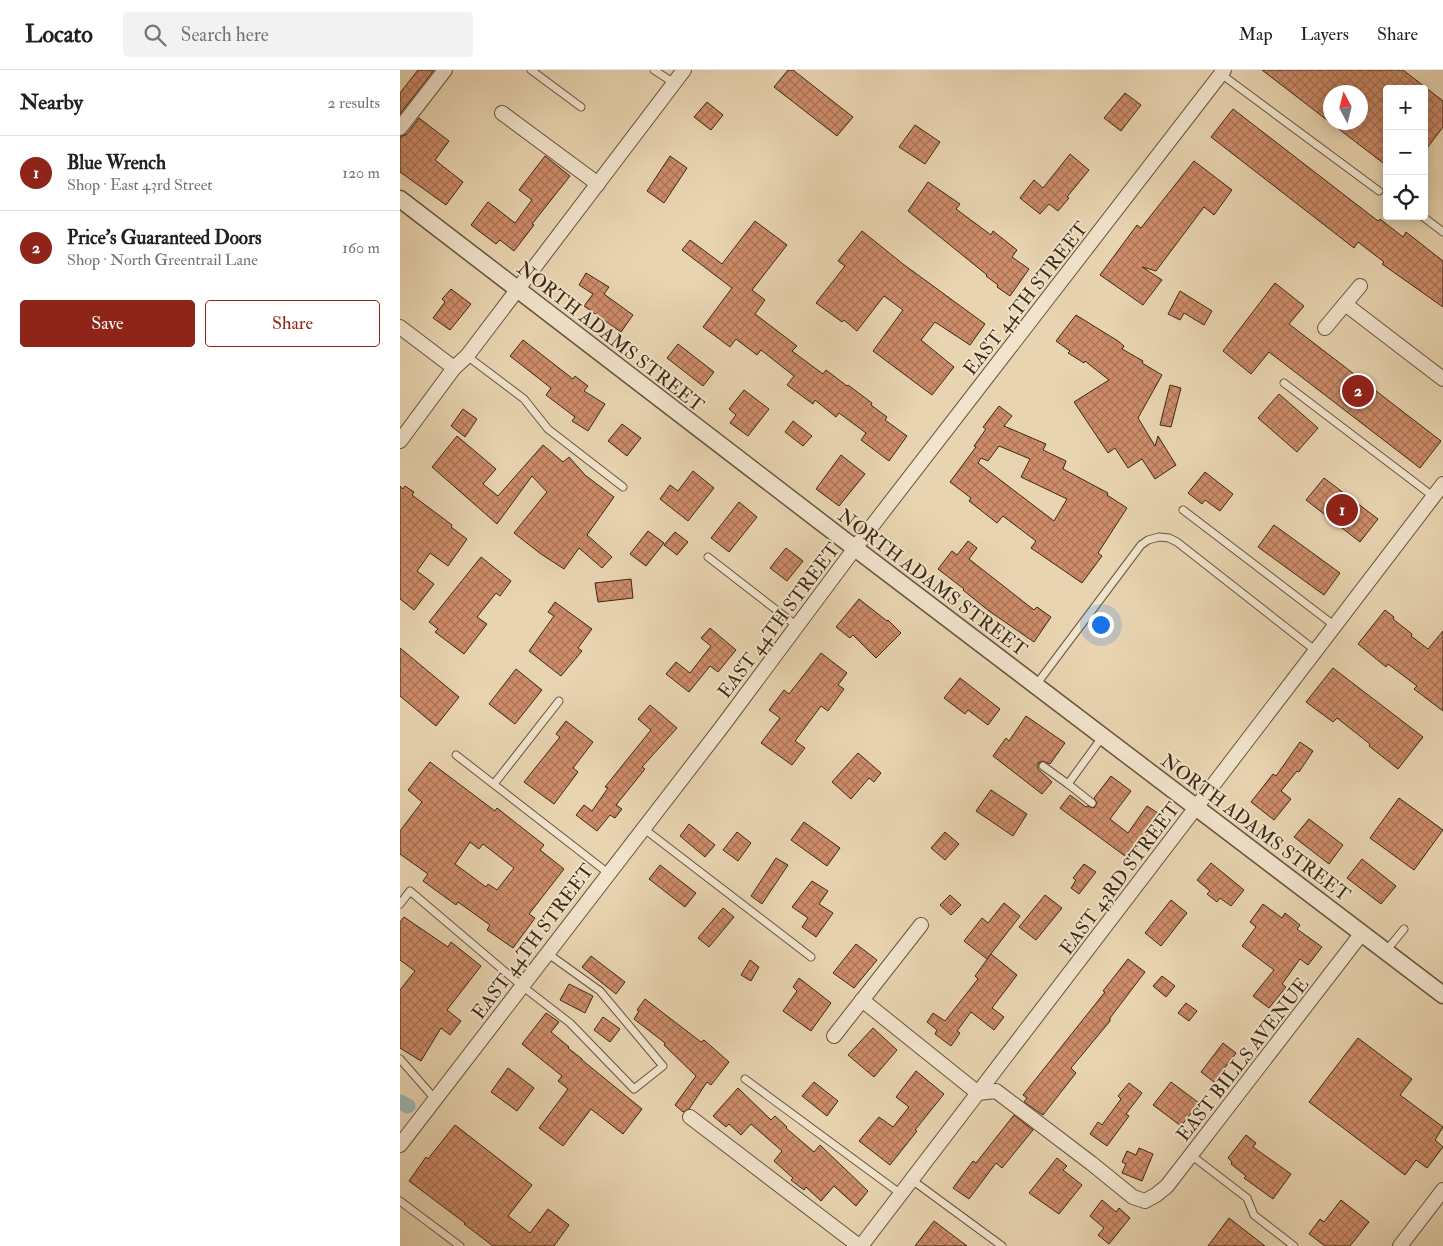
<!DOCTYPE html>
<meta charset="utf-8">
<style>
body{margin:0;font-family:"IM FELL Double Pica",serif;background:#f2f2f2;color:#202124}
.controls{position:absolute;right:15px;top:15px;display:grid;overflow:hidden;border-radius:5px;box-shadow:0 2px 12px #0003}
.controls button{width:45px;height:45px;display:grid;place-items:center;padding:0;border:0;border-bottom:1px solid #e0e0e0;background:#fff;color:#202124;font:25px sans-serif}
.compass{position:absolute;left:923px;top:15px;width:45px;height:45px;border-radius:50%;background:#fff;box-shadow:0 2px 12px #0003;rotate:353deg}
.you{position:absolute;left:700px;top:554px;width:18px;height:18px;margin:-12px;border:4px solid #fff;border-radius:50%;background:#1a73e8;box-shadow:0 0 0 8px #1a73e833}
.badge{display:grid;place-items:center;width:32px;height:32px;border-radius:50%;background:#8f2418;color:#fff;font-size:16px;font-weight:700}
.pin{position:absolute;translate:-50% -50%;border:2px solid #fff;box-shadow:0 1px 5px #0006}
.list{margin:0;padding:0;list-style:none}
h2{display:flex;justify-content:space-between;align-items:center;height:65px;margin:0;padding:0 20px;font-size:21px}
h2 small{font-size:16px;font-weight:400;color:#757577}
.list li{display:grid;grid-template-columns:32px 1fr auto;gap:15px;align-items:center;box-sizing:border-box;height:75px;padding:0 20px;border-top:1px solid #e0e0e0}
.list b{display:block;font-size:19px;white-space:nowrap}
.list p{margin:0;font-size:16px;white-space:nowrap;color:#757577}
.list em{font-size:16px;font-style:normal;color:#757577}
.actions{display:flex;gap:10px;padding:15px 20px}
.actions a{flex:1;padding:11px 0;border:1px solid #8f2418;border-radius:5px;text-align:center;font-size:18px;color:#8f2418}
.actions .main{background:#8f2418;color:#fff}
.icon{flex:none;width:28px;height:28px;fill:none;stroke:currentColor;stroke-width:2;stroke-linecap:round;stroke-linejoin:round}
.map{position:relative;flex:none;width:1043px;height:1176px;overflow:hidden}
header{display:flex;align-items:center;gap:30px;box-sizing:border-box;height:70px;padding:0 25px;background:#fff;border-bottom:1px solid #e0e0e0}
header strong{font-size:24px}
nav{display:flex;gap:28px;margin-inline-start:auto;font-size:18px}
.search{width:350px;height:45px;background:#f2f2f2;display:flex;align-items:center;gap:12px;box-sizing:border-box;padding:0 18px;border-radius:5px;color:#757577;font-size:19px}
main{display:flex}
aside{flex:1;background:#fff}
.map>svg:first-child{display:block}
.lines{fill:none;stroke-linecap:round;stroke-linejoin:round}
.canal{stroke:#9ab7b5;stroke-width:15}
.building{fill:url(#building-cross-hatch);stroke:#3b2914;fill-rule:evenodd}
.service-casing{stroke:#66543b;stroke-width:9}
.minor-casing{stroke:#66543b;stroke-width:16}
.tertiary-casing{stroke:#66543b;stroke-width:19}
.service{stroke:#f1e3cc;stroke-width:7}
.minor{stroke:#f1e3cc;stroke-width:14}
.tertiary{stroke:#f1e3cc;stroke-width:16}
.labels{text-anchor:middle;stroke-width:4;stroke-linejoin:round;paint-order:stroke}
.street-label{font-size:19px;fill:#3b2914;stroke:#f1e3cc}
</style>
<header>
<strong>Locato</strong>
<div class="search"><svg class="icon" aria-label="search" viewBox="0 0 24 24"><circle cx="10" cy="10" r="6"/><path d="M15 15l6 6"/></svg>Search here</div>
<nav><a>Map</a><a>Layers</a><a>Share</a></nav>
</header>
<main>
<aside>
<h2>Nearby<small>2 results</small></h2>
<ul class="list">
<li><span class="badge">1</span><div><b>Blue Wrench</b><p>Shop · East 43rd Street</p></div><em>120 m</em></li>
<li><span class="badge">2</span><div><b>Price's Guaranteed Doors</b><p>Shop · North Greentrail Lane</p></div><em>160 m</em></li>
</ul>
<div class="actions"><a class="main">Save</a><a>Share</a></div>
</aside>
<div class="map">
<svg width="1043" height="1176" viewBox="0 0 1043 1176">
<defs>
<pattern id="building-cross-hatch" width="8" height="8" patternUnits="userSpaceOnUse" patternTransform="scale(1.25)"><rect width="8" height="8" fill="#ce8c6a"/><path d="M0 0l8 8M0 8l8-8" fill="none" stroke="#a87256"/></pattern>
</defs>
<rect width="100%" height="100%" fill="#e9d4b1"/>
<filter id="stains"><feTurbulence type="fractalNoise" baseFrequency=".004" numOctaves="4"/><feColorMatrix values="0 0 0 0 .2 0 0 0 0 .09 0 0 0 0 .02 0 0 0 .5 -.17"/></filter>
<radialGradient id="worn" r=".72"><stop offset=".6" stop-color="#630" stop-opacity="0"/><stop offset="1" stop-color="#630" stop-opacity=".3"/></radialGradient>
<g class="lines">
<!-- canal -->
<path class="canal" d="M0 1032 8 1036"/>
</g>
<!-- building -->
<g class="building">
<path d="M18 0H34L0 44V23Z"/>
<path d="M388 0H393L453 47 437 66 374 17Z"/>
<path d="M862 0H1003L1043 31V57L1024 82V19H987V96ZM930 22H960V52H930Z"/>
<path d="M725 23 741 35 721 61 704 48Z"/>
<path d="M307 32 323 45 311 60 294 47Z"/>
<path d="M833 39 978 151 980 149 1003 167 1006 162 1043 191V237L982 194 984 192 958 172 954 178 811 67Z"/>
<path d="M19 48 49 71 35 90 63 112 46 135 0 102V67L7 64Z"/>
<path d="M515 55 540 72 525 94 499 77Z"/>
<path d="M670 84 689 100 667 127 669 128 658 141 649 134 640 144 620 128 634 110 643 118Z"/>
<path d="M145 86 170 106 132 154 134 155 114 181 100 170 96 174 71 155 88 132 115 153 132 130 119 120Z"/>
<path d="M270 86 287 98 264 133 247 121Z"/>
<path d="M794 91 832 120 814 145 804 137 756 201 742 197 762 210 743 235 700 205 737 155 741 158Z"/>
<path d="M528 112 560 134 556 139 591 165 593 161 617 180 612 187 629 199 610 226 597 217 598 215 586 206 587 205 508 141Z"/>
<path d="M355 151 387 175 352 220 365 230 355 244 397 276 392 281 423 304 426 300 447 316 448 315 472 333 471 335 487 347 485 350 507 366 489 391 461 370 466 363 439 343 436 347 415 330 413 334 387 315 394 306 361 280 357 285 336 269 330 277 303 257 332 218 282 180 290 170 322 194Z"/>
<path d="M462 161 503 194 585 254 570 275 535 252 521 270 554 297 532 325 473 281 503 240 484 226 457 261 444 250 442 252 416 233 445 196 438 191Z"/>
<path d="M186 203 209 217 204 224 233 245 221 262 184 236 193 224 179 215Z"/>
<path d="M875 213 904 236 889 254 1041 371 1020 398 869 282 851 304 823 281Z"/>
<path d="M51 219 71 234 50 260 33 248 45 232 42 229Z"/>
<path d="M780 221 812 241 804 255 784 243 780 250 768 244Z"/>
<path d="M676 245 718 271 724 276 722 279 743 291 742 293 762 305 738 348 755 376 758 366 776 395 755 409 742 389 728 398 715 378 708 383 674 332 709 310 685 291 684 293 668 283 670 281 656 271Z"/>
<path d="M123 270 173 309 175 306 188 316 184 321 205 334 188 361 172 351 175 347 146 325 151 318 110 286Z"/>
<path d="M278 274 314 302 303 316 267 288Z"/>
<path d="M770 315 781 318 771 357 760 355Z"/>
<path d="M344 320 369 339 348 366 330 353 336 345 329 339Z"/>
<path d="M879 324 918 358 897 382 858 348Z"/>
<path d="M599 336 612 346 604 356 646 374 643 380 666 391 663 399 708 423 707 425 727 438 698 483 702 486 682 513 631 478 636 471 603 446 597 453 569 431 571 428 550 412 576 377 574 376 586 359 583 357ZM599 376 630 389 621 407 667 429 654 451 578 393 581 388 588 391Z"/>
<path d="M63 339 77 349 65 367 51 356Z"/>
<path d="M393 351 412 366 403 376 385 362Z"/>
<path d="M222 354 241 368 227 386 208 371Z"/>
<path d="M57 366 96 399 83 414 98 426 143 375 163 392 169 387 185 405 214 427 187 465 212 487 202 498 179 478 164 499 141 484 114 463 147 422 132 406 97 454 32 397Z"/>
<path d="M441 385 465 404 439 436 416 419Z"/>
<path d="M293 401 314 418 288 451 260 429 270 415 278 421Z"/>
<path d="M805 402 833 424 820 441 805 430 802 434 788 423Z"/>
<path d="M924 408 978 449 960 472 906 430Z"/>
<path d="M0 416 3 419 5 416 14 422 12 425 52 455 51 457 67 469 48 496 30 483 17 501 34 514 14 540 0 529Z"/>
<path d="M339 432 357 447 329 482 311 468Z"/>
<path d="M874 455 940 503 924 525 858 477Z"/>
<path d="M248 461 264 473 246 496 230 484Z"/>
<path d="M275 462 288 472 277 485 264 475Z"/>
<path d="M568 471 577 478 569 489 634 540 637 537 651 547 634 572 589 541 563 520 564 519 538 499 552 481 557 485Z"/>
<path d="M386 478 403 491 387 511 370 498Z"/>
<path d="M81 487 111 511 100 526 96 523 77 547 87 554 64 584 35 562 38 559 29 552Z"/>
<path d="M231 509 233 528 198 532 195 513Z"/>
<path d="M459 529 487 551 488 550 501 563 476 588 453 565 450 568 436 557Z"/>
<path d="M155 532 192 559 178 578 182 581 161 606 129 581 154 546 148 542Z"/>
<path d="M985 540 994 547 993 549 1012 564 1011 566 1028 579 1043 561V641L1014 619 1017 616 988 594 986 597 958 574Z"/>
<path d="M310 558 336 580 318 602 310 596 289 622 266 604 276 592 290 603 311 576 301 568Z"/>
<path d="M0 578 59 627 36 656 0 626Z"/>
<path d="M421 583 447 603 438 615 444 619 428 641 421 636 395 671 405 678 392 695 361 673 380 648 369 640 384 620 389 624Z"/>
<path d="M933 598 1023 667 998 699 969 676 970 674 937 648 933 652 906 632Z"/>
<path d="M116 599 142 620 115 654 89 634Z"/>
<path d="M560 608 600 639 588 655 568 640 565 644 544 628Z"/>
<path d="M250 635 277 658 242 697 245 699 216 735 222 739 215 748 210 745 197 761 176 745 184 735 192 741 208 718 205 717 251 660 238 649Z"/>
<path d="M626 646 665 673 650 694 643 691 638 693V699L652 712 642 724 593 686 606 668 609 671Z"/>
<path d="M166 651 193 672 173 698 178 702 154 734 124 712 160 667 156 664Z"/>
<path d="M900 672 913 681 899 702 897 701 881 721 891 729 874 750 851 732 873 704 876 706Z"/>
<path d="M458 683 481 703 474 712 469 708 451 729 432 712Z"/>
<path d="M30 692 95 741 97 738 144 775 140 780 164 799 129 844 135 848 113 878 87 860 90 855 58 832 56 835 23 811 28 804 0 784V761L22 732 8 720ZM70 772 79 779 83 774 114 798 97 820 88 814 86 817 55 794Z"/>
<path d="M711 706 731 721 710 749 728 763 747 736 761 745 729 789 660 738 670 725 686 737 687 736 694 738 697 733 694 728Z"/>
<path d="M591 720 627 744 613 766 576 741Z"/>
<path d="M999 728 1043 760 1014 800 970 768Z"/>
<path d="M909 749 943 775 929 794 894 767Z"/>
<path d="M404 752 440 778 427 796 391 770Z"/>
<path d="M289 754 315 775 305 787 280 766Z"/>
<path d="M337 762 351 773 338 791 323 780Z"/>
<path d="M545 762 559 774 545 790 531 778Z"/>
<path d="M376 788 388 795 362 834 351 826Z"/>
<path d="M962 789 996 816 981 834 947 808Z"/>
<path d="M811 793 844 820 831 836 820 828 817 832 807 824 810 821 797 810Z"/>
<path d="M684 794 696 802 679 824 671 818 676 810 673 808Z"/>
<path d="M260 795 296 823 285 837 249 809Z"/>
<path d="M412 811 428 821 419 834 433 843 416 867 402 857 408 848 392 837Z"/>
<path d="M550 825 561 835 551 845 540 835Z"/>
<path d="M645 825 662 838 636 870 619 857Z"/>
<path d="M771 830 787 843 761 876 745 863Z"/>
<path d="M604 833 620 846 587 889 564 871 582 848 588 853Z"/>
<path d="M863 834 882 848 885 843 900 855 897 859 922 877 908 895 900 889 882 914 886 917 869 938 853 926 874 900 842 876 856 857 850 852Z"/>
<path d="M323 838 334 847 309 877 298 868Z"/>
<path d="M4 847 48 877 51 872 81 896 47 940 61 951 50 965 41 958 21 991 0 978V920L15 901 0 890V852Z"/>
<path d="M456 874 477 890 454 918 433 903Z"/>
<path d="M591 884 617 905 592 938 604 947 594 960 571 942 557 961 560 963 551 976 535 964 537 960 527 952 533 943 545 951 578 909 575 906Z"/>
<path d="M191 886 225 912 216 924 182 897Z"/>
<path d="M728 889 745 902 710 948V951L671 998 676 1003 643 1045 624 1032 627 1028 623 1025 705 922 703 921Z"/>
<path d="M350 890 359 897 351 911 341 905Z"/>
<path d="M762 906 775 916 766 927 753 916Z"/>
<path d="M399 908 431 933 411 961 383 941 397 921 393 917Z"/>
<path d="M169 914 193 926 185 943 160 930Z"/>
<path d="M245 929 301 972 304 970 329 992 311 1015 307 1012 289 1039 283 1042 275 1035 296 1006 264 975 265 973 234 949 239 941 237 940Z"/>
<path d="M786 933 797 941 789 951 778 943Z"/>
<path d="M146 943 159 952 151 962 169 977 168 978 182 989V990L242 1039 223 1064 191 1039 163 1076 139 1058 168 1019 158 1011 162 1006 122 974Z"/>
<path d="M203 947 220 959 210 972 194 960Z"/>
<path d="M473 958 497 980 474 1007 448 985Z"/>
<path d="M958 968 1012 1009 1000 1025 1043 1057 1035 1070 1043 1077 1027 1098 1016 1090 1005 1105 909 1032Z"/>
<path d="M823 973 836 983 814 1012 801 1002Z"/>
<path d="M108 998 134 1018 117 1041 91 1022Z"/>
<path d="M516 1001 544 1024 515 1060 517 1061 490 1095 459 1071 479 1047 493 1057 509 1037 496 1027Z"/>
<path d="M414 1012 438 1031 427 1046 402 1026Z"/>
<path d="M771 1012 799 1033 781 1056 753 1035Z"/>
<path d="M729 1013 742 1023 726 1044 729 1046 707 1076 690 1064 698 1052 702 1055 721 1029 718 1026Z"/>
<path d="M338 1018 371 1050 375 1046 387 1057 386 1058 414 1082 420 1075 468 1121 456 1136 434 1116 421 1131 406 1117 404 1120 391 1110 393 1108 374 1091 382 1081 351 1054 341 1065 329 1054 326 1057 313 1046Z"/>
<path d="M614 1045 633 1060 602 1098 596 1093 569 1129 553 1118 573 1091 576 1093Z"/>
<path d="M55 1055 132 1115 108 1146 130 1163 148 1139 169 1155 154 1176H93L64 1154 65 1153 9 1111 26 1087 28 1089Z"/>
<path d="M846 1065 856 1073 853 1077 891 1104 873 1129 844 1108 846 1106 831 1094 832 1092 828 1088Z"/>
<path d="M739 1078 753 1084 742 1111 722 1103 726 1094 722 1092 727 1081 736 1085Z"/>
<path d="M657 1088 667 1096 663 1100 682 1115 659 1144 629 1123Z"/>
<path d="M702 1130 716 1142 719 1138 730 1148 709 1174 698 1165 704 1158 690 1146Z"/>
<path d="M941 1130 969 1152 950 1176H925L909 1164 920 1149 924 1152Z"/>
<path d="M829 1148 865 1176H808Z"/>
<path d="M534 1151 567 1176H515Z"/>
</g>
<g class="lines">
<defs>
<g id="service">
<path d="M131 0 181 37"/>
<path d="M254 0 274 13"/>
<path d="M821 4 979 121"/>
<path d="M1022 146 1043 162"/>
<path d="M67 286 124 329 148 359 223 417"/>
<path d="M884 313 1034 427"/>
<path d="M783 440 935 556"/>
<path d="M308 487 397 556"/>
<path d="M636 615 741 475 748 470 759 467 769 468 777 472 916 581"/>
<path d="M56 685 208 803"/>
<path d="M643 696 668 714"/>
<path d="M94 714 159 631"/>
<path d="M692 733 668 714 703 666"/>
<path d="M243 758 411 887"/>
<path d="M0 834 10 821 122 916 170 953 234 1019 263 996 200 921 147 883"/>
<path d="M986 881 1004 859"/>
<path d="M0 989 35 1029"/>
<path d="M345 1009 501 1124"/>
<path d="M791 1085 847 1128 854 1145 894 1176"/>
<path d="M512 1110 602 1176"/>
<path d="M0 1131 60 1176"/>
</g>
<g id="minor">
<path d="M102 43 198 114"/>
<path d="M0 58 45 0"/>
<path d="M945 234 1043 309"/>
<path d="M0 257 54 298"/>
<path d="M925 258 960 216"/>
<path d="M0 371 54 298 67 286 284 0"/>
<path d="M462 930 578 1023 596 1021 691 1093 733 1127 745 1131 756 1125 767 1116 962 863"/>
<path d="M434 966 521 855"/>
<path d="M290 1047 459 1176"/>
<path d="M0 1075 321 658 455 478 824 0"/>
<path d="M461 1176 1043 414"/>
<path d="M1000 1176 1043 1120"/>
</g>
<path id="tertiary" d="M0 129 439 466 1043 925"/>
</defs>
<!-- service casing -->
<use href="#service" class="service-casing"/>
<!-- minor casing -->
<use href="#minor" class="minor-casing"/>
<!-- tertiary casing -->
<use href="#tertiary" class="tertiary-casing"/>
<!-- service -->
<use href="#service" class="service"/>
<!-- minor -->
<use href="#minor" class="minor"/>
<!-- tertiary -->
<use href="#tertiary" class="tertiary"/>
</g>
<g class="labels">
<!-- street labels -->
<g class="street-label">
<text transform="translate(625 228) rotate(-52)" y="7">EAST 44TH STREET</text>
<text transform="translate(211 266) rotate(38)" y="7">NORTH ADAMS STREET</text>
<text transform="translate(533 512) rotate(37)" y="7">NORTH ADAMS STREET</text>
<text transform="translate(378 550) rotate(-53)" y="7">EAST 44TH STREET</text>
<text transform="translate(856 757) rotate(37)" y="7">NORTH ADAMS STREET</text>
<text transform="translate(719 808) rotate(-53)" y="7">EAST 43RD STREET</text>
<text transform="translate(132 871) rotate(-53)" y="7">EAST 44TH STREET</text>
<text transform="translate(842 989) rotate(-52)" y="7">EAST BILLS AVENUE</text>
</g>
</g>
<rect width="100%" height="100%" filter="url(#stains)"/>
<rect width="100%" height="100%" fill="url(#worn)"/>
</svg>
<div class="controls">
<button>+</button>
<button>−</button>
<button><svg class="icon" aria-label="locate" viewBox="0 0 24 24"><circle cx="12" cy="12" r="6"/><path d="M12 2v4M12 18v4M2 12h4M18 12h4"/></svg></button>
</div>
<svg class="compass" viewBox="-18 -18 36 36"><path d="M0-13l5 13h-10z" fill="#e53935"/><path d="M0 13l5-13h-10z" fill="#757577"/></svg>
<div class="you"></div>
<div class="pin badge" style="left:942px;top:440px">1</div>
<div class="pin badge" style="left:958px;top:321px">2</div>
</div>
</main>
